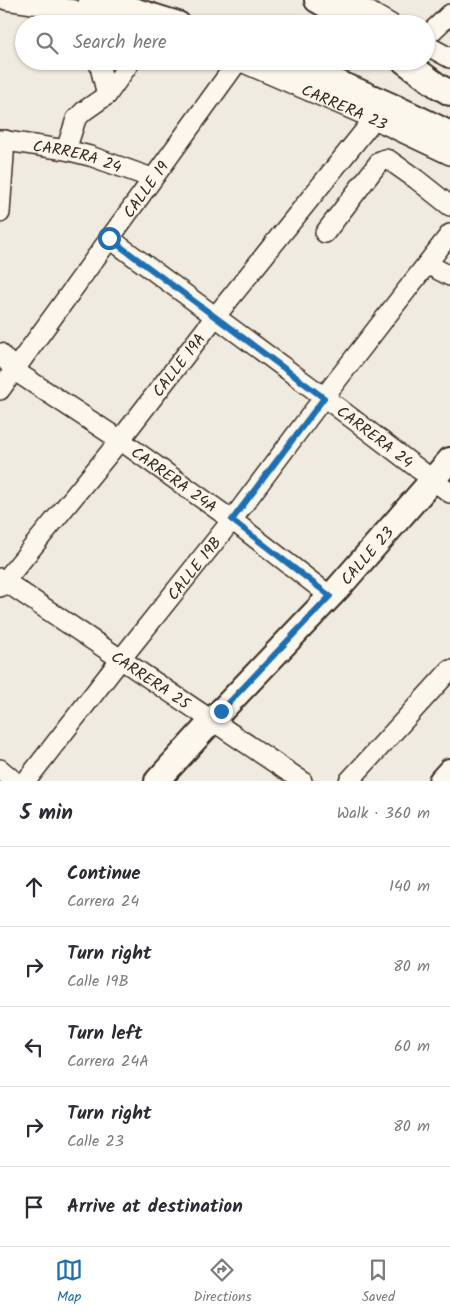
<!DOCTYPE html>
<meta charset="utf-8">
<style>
body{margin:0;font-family:Kalam,sans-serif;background:#f2f2f3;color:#2b2b33}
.stop{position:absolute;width:15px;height:15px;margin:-11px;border:4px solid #1f6fb2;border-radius:50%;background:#fff}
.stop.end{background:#1f6fb2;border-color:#fff;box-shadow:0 1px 5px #0008}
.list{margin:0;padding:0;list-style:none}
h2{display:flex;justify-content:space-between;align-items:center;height:65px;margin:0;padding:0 20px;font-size:21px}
h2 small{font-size:16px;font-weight:400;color:#7c7c81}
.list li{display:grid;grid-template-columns:32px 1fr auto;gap:15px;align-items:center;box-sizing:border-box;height:80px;padding:0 20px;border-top:1px solid #e1e1e2}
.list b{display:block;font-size:19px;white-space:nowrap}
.list p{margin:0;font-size:16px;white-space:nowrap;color:#7c7c81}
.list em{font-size:16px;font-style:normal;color:#7c7c81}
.icon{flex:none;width:28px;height:28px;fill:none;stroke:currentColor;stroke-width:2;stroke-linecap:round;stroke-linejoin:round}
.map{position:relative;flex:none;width:450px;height:781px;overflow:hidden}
.search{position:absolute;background:#fff;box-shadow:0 1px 4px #0004;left:15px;right:15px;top:15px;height:55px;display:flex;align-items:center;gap:12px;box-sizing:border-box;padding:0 18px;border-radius:28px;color:#7c7c81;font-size:19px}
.sheet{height:465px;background:#fff}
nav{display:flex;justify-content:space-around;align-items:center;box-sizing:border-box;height:70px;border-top:1px solid #e1e1e2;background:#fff;font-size:14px;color:#7c7c81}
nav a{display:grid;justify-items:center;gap:2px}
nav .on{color:#1f6fb2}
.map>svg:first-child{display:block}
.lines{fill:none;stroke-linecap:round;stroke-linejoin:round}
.minor-casing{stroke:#3b2a1e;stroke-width:22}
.major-casing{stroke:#3b2a1e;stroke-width:28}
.minor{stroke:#fbf7ec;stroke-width:19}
.major{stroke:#fbf7ec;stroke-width:24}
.route{stroke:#1f6fb2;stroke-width:6}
.labels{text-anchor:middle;stroke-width:4.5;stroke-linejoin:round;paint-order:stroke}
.street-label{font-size:16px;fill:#3b2a1e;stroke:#fbf7ec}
</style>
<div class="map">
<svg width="450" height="781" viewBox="0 0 450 781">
<rect width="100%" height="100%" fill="#f0ebe0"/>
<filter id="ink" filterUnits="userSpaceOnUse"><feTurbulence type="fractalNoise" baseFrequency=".02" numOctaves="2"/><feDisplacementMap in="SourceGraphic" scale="10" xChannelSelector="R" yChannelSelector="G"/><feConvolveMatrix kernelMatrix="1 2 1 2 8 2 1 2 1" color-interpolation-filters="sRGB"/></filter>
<g filter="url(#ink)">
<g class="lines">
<defs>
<g id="minor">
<path d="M6 0 74 10 122 24"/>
<path d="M349 0 391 24"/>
<path d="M426 37 450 14"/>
<path d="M426 45 450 58"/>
<path id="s1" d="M239 61 374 119 450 155"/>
<path d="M100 67 107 95"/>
<path id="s2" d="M0 140 66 150 90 156 152 178"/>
<path d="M66 150 76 119 84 111 107 95 131 61"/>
<path d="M0 213 5 140"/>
<path d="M325 233 380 161 385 159 389 160 416 179 450 206"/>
<path id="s3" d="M109 238 324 397 450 493"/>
<path d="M427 264 450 276"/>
<path id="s4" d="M0 353 15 371 120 440 232 520 330 596"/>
<path id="s5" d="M0 390 238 61"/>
<path id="s6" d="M0 578 302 781"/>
<path id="s7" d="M0 587 120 440 215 317 374 119"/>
<path d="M0 769 14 781"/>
<path id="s8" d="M26 781 121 659 232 520 324 397 450 234"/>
<path d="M349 781 450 670"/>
</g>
<g id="major">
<path d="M91 0 117 5 178 24"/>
<path d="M317 0 331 8 353 24"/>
<path d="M284 61C340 83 396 106 450 134"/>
<path d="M404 61 438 86 450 93"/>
<path id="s9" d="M157 781 221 711 339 587 450 460"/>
<path d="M441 781 450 771"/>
</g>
</defs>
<!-- minor casing -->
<use href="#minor" class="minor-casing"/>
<!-- major casing -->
<use href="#major" class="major-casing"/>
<!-- minor -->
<use href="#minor" class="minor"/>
<!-- major -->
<use href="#major" class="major"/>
</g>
</g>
<g class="lines" filter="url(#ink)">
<!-- route -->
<path class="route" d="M109 238 324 398 232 520 330 596 221 711"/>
</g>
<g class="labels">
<!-- street labels -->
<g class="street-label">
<text dy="6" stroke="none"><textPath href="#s1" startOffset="115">CARRERA 23</textPath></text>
<text dy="6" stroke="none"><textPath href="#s2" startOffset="79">CARRERA 24</textPath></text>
<text dy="6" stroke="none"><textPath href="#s5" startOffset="248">CALLE 19</textPath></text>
<text dy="6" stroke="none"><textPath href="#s7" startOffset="285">CALLE 19A</textPath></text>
<text dy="6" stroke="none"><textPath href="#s3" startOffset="332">CARRERA 24</textPath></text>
<text dy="6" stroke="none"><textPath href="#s4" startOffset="216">CARRERA 24A</textPath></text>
<text dy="6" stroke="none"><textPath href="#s9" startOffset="308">CALLE 23</textPath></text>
<text dy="6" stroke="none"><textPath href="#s8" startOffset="271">CALLE 19B</textPath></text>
<text dy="6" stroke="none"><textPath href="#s6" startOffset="182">CARRERA 25</textPath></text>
</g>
</g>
</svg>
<div class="stop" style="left:109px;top:238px"></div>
<div class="stop end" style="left:221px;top:711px"></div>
<div class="search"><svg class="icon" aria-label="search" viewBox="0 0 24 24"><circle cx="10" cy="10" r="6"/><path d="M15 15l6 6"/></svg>Search here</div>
</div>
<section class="sheet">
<h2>5 min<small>Walk · 360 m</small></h2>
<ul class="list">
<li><svg class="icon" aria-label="ahead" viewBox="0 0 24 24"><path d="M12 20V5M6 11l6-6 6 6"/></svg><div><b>Continue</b><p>Carrera 24</p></div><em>140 m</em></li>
<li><svg class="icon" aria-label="right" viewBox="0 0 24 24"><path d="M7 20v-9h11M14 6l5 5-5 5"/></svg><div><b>Turn right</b><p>Calle 19B</p></div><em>80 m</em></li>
<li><svg class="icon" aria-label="left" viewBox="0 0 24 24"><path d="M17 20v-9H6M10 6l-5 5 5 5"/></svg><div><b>Turn left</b><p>Carrera 24A</p></div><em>60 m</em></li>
<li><svg class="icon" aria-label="right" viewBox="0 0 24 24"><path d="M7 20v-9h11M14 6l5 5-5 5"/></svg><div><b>Turn right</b><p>Calle 23</p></div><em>80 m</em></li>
<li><svg class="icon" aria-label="arrive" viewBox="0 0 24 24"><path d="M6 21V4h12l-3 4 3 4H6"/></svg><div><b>Arrive at destination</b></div></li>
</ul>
</section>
<nav>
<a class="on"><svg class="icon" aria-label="map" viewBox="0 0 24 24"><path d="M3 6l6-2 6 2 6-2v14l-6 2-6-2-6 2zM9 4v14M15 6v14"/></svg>Map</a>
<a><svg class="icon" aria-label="directions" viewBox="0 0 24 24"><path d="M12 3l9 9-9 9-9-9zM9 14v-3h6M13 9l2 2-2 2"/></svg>Directions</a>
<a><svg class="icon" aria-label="saved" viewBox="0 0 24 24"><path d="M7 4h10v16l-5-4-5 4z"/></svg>Saved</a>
</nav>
